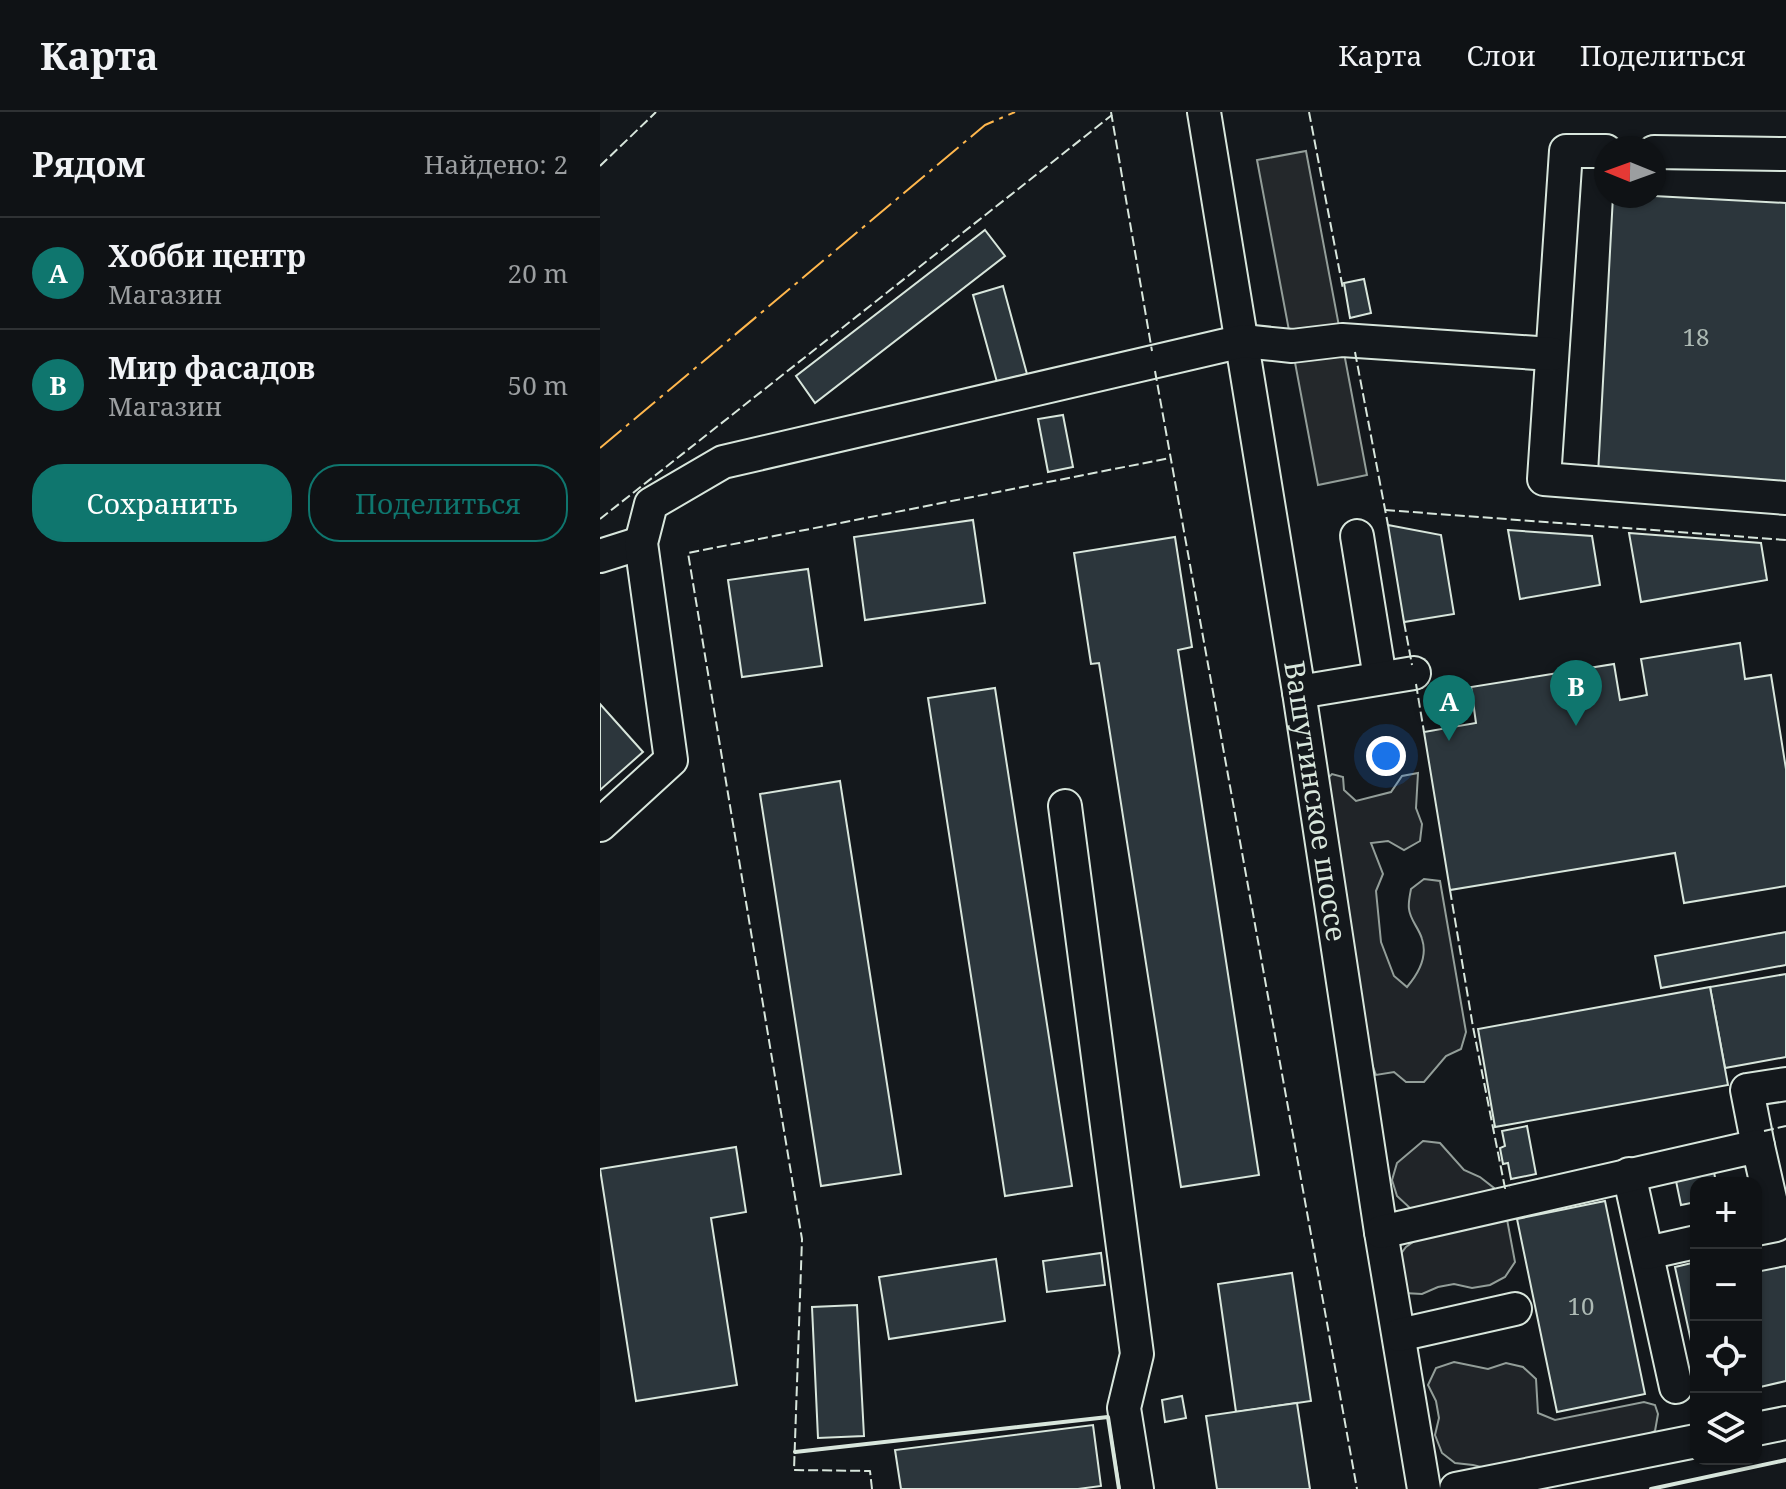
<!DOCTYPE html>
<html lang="ru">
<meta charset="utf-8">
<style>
body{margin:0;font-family:"Noto Serif",serif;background:#1d2022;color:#f1f3f6}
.controls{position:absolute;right:24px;bottom:24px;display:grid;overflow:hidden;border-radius:16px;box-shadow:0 2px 6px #0004}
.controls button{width:72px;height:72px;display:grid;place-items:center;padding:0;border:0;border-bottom:2px solid #2f3234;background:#0f1215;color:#f1f3f6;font:40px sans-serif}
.compass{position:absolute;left:994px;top:24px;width:72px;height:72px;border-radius:50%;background:#0f1215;box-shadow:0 2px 6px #0004;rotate:271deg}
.you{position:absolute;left:786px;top:644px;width:28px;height:28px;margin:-20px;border:6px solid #fff;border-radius:50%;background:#1a73e8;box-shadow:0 0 0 12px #1a73e833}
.badge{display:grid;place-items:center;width:52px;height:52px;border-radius:50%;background:#0f766e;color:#fff;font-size:26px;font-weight:700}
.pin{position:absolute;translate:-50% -66px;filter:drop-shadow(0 2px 4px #0008)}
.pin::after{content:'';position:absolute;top:42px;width:28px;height:24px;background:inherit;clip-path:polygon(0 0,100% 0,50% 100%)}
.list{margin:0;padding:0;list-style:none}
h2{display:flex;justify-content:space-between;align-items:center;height:104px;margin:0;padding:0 32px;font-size:34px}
h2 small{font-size:26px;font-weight:400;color:#9b9ea0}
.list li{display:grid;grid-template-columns:52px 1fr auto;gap:24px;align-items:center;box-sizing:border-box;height:112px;padding:0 32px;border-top:2px solid #2f3234}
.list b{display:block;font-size:30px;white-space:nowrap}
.list p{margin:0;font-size:26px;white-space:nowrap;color:#9b9ea0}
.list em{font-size:26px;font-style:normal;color:#9b9ea0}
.actions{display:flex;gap:16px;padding:24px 32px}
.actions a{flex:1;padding:18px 0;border:2px solid #0f766e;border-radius:32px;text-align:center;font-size:28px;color:#0f766e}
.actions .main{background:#0f766e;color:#fff}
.icon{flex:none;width:44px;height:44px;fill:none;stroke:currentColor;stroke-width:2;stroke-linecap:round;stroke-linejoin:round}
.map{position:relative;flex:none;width:1186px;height:1377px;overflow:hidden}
header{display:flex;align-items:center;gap:48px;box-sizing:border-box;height:112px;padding:0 40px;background:#0f1215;border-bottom:2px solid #2f3234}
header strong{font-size:38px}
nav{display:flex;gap:44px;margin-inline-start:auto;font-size:28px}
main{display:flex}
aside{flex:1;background:#0f1215}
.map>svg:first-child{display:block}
.green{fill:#202428;stroke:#939e99;stroke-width:2}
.parking{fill:#24282b;stroke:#939e99;stroke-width:2}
.building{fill:#2c363c;stroke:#d8e6dc;stroke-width:2}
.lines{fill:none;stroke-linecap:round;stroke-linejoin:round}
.minor-casing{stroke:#d8e6dc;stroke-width:36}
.minor{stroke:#14181c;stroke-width:32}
.fence{stroke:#d8e6dc;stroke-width:2;stroke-dasharray:10 4;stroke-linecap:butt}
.wall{stroke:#d8e6dc;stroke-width:4}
.power{stroke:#ffb74d;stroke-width:2;stroke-dasharray:28 6 4 6;stroke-linecap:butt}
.labels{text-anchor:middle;stroke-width:6;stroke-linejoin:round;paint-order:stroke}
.number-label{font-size:24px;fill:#adbab4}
.street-label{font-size:28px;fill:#d8e6dc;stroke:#14181c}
</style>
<header>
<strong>Карта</strong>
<nav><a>Карта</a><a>Слои</a><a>Поделиться</a></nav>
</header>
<main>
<aside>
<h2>Рядом<small>Найдено: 2</small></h2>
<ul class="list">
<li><span class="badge">A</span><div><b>Хобби центр</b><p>Магазин</p></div><em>20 m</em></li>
<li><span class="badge">B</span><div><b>Мир фасадов</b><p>Магазин</p></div><em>50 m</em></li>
</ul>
<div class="actions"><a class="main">Сохранить</a><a>Поделиться</a></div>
</aside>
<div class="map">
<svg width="1186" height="1377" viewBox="0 0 1186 1377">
<rect width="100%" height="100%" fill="#14181c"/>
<!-- green -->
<g class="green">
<path d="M818 661 816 696 822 712 820 729 804 738 788 729 771 731 783 762 776 779 781 830 794 864 807 875C819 861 828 845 822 827 819 816 810 808 809 797 808 791 810 783 811 777L824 767 840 769 866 920 861 937 846 944 824 970H806L794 960 776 963 770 947 723 671 732 662 743 665 744 678 756 689 791 680 802 664Z"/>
<path d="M823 1029 840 1031 864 1058 880 1065 894 1076 906 1102 915 1150 905 1165 890 1173 872 1176 854 1172 838 1175 822 1182 804 1181 796 1148 806 1135 820 1125 823 1108 797 1084 792 1068 797 1051Z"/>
<path d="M854 1250 888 1257 906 1251 923 1255 936 1267 938 1301 955 1308 1044 1290 1055 1293 1058 1302 1055 1319 1040 1327 889 1357 873 1353 855 1351 842 1341 835 1323 839 1306 836 1289 828 1273 836 1256Z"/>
</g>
<!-- parking -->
<path class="parking" d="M706 39 767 363 718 373 657 48Z"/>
<!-- building -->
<g class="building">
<path d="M1013 84H1054L1186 91V372L998 362Z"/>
<path d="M385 118 405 144 215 291 196 264Z"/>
<path d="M764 167 771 201 750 206 744 171Z"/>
<path d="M403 174 427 262 397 270 373 183Z"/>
<path d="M463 303 473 355 448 360 438 307Z"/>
<path d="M373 408 385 491 265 508 254 425Z"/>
<path d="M788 413 841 423 854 502 804 510Z"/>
<path d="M908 418 992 424 1000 473 920 487Z"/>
<path d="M1029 421 1161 431 1167 468 1041 490Z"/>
<path d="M575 425 592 535 578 538 659 1063 581 1075 499 551 491 552 474 441Z"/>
<path d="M208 457 222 554 142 565 128 468Z"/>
<path d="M1140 531 1145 567 1171 563 1186 657V774L1084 791 1075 741 850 778 824 620 876 611 871 575 1014 552 1020 588 1047 583 1041 547Z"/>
<path d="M395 576 472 1074 405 1084 328 586Z"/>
<path d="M0 592 43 640 0 678Z"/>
<path d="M240 669 301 1062 221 1074 160 682Z"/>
<path d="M1186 820V853L1061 876 1055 844Z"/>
<path d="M1186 862V945L1125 956 1110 875Z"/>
<path d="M1110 875 1128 973 895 1015 878 917Z"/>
<path d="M927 1014 936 1062 911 1067 908 1051 903 1052 900 1036 905 1034 902 1019Z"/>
<path d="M136 1035 146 1100 111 1106 137 1273 36 1289 0 1057Z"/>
<path d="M1114 1060 1116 1071H1096V1090L1081 1093 1076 1069Z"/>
<path d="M1005 1089 1045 1282 957 1300 917 1107Z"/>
<path d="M501 1141 505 1173 447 1180 443 1149Z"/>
<path d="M396 1147 405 1209 289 1227 279 1165Z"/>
<path d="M1096 1150V1252L1075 1155Z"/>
<path d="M1186 1154V1269L1156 1276V1160Z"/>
<path d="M692 1161 711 1289 636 1300 618 1172Z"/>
<path d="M257 1193 264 1324 218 1326 212 1195Z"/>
<path d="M582 1284 586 1306 565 1310 562 1288Z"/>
<path d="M697 1291 710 1377H617L606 1304Z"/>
<path d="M493 1313 501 1374 478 1377H301L295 1338Z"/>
</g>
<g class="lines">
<defs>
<g id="minor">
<path id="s1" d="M604 0 699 580 781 1120 824 1377"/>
<path d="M1006 39H966L944 367 1186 386"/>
<path d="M1054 40 1186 42"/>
<path d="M757 424 780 566"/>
<path d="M0 444 41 431"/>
<path d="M699 580 814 561"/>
<path d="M465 694 537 1242 524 1296 537 1377"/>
<path d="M0 713 71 648 41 431 51 392 123 350 643 229 692 234 742 228 952 242"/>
<path d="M1158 1034 1147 978 1186 972"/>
<path d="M1029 1062 1076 1275"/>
<path d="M781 1120 1158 1034 1176 1113 1156 1117"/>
<path d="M1047 1141 1096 1130"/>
<path d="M799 1223 915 1197"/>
<path d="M1156 1317 1186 1311"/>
<path d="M856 1377 1096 1329"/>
</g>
</defs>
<!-- minor casing -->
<use href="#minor" class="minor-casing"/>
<!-- minor -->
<use href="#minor" class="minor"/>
<!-- fence -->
<g class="fence">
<path d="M511 0 552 239"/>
<path d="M709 0 743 177"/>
<path d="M0 54 56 0"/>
<path d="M755 240 788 413"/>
<path d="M555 259 757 1377"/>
<path d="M785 398 1186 428"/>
<path d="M0 407 512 3"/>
<path d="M804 510 812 553"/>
<path d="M816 572 824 620"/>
<path d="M850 778 873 915 905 1076 910 1075"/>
<path d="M1164 1019 1186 1014"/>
<path d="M272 1377 270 1359 194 1358 202 1127 88 441 570 346"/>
</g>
<!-- wall -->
<g class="wall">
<path d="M195 1340 508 1305 519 1377"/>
<path d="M1051 1377 1186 1348"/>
</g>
<!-- power -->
<path class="power" d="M0 336 385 13 415 0"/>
</g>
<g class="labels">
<!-- number labels -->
<g class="number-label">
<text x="1096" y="234">18</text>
<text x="981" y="1203">10</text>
</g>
<!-- street labels -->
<g class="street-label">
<text dy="10" stroke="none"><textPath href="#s1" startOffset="698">Вашутинское шоссе</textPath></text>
</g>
</g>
</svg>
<div class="controls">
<button>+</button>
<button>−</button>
<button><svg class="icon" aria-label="locate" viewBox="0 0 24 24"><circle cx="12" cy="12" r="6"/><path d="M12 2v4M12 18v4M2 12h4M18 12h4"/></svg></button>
<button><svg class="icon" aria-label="layers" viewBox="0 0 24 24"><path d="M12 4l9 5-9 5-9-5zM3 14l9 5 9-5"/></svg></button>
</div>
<svg class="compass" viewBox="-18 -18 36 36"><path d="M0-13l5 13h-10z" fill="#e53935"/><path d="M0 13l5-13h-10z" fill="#9b9ea0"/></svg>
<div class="you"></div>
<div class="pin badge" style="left:849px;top:629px">A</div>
<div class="pin badge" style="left:976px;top:614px">B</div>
</div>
</main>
